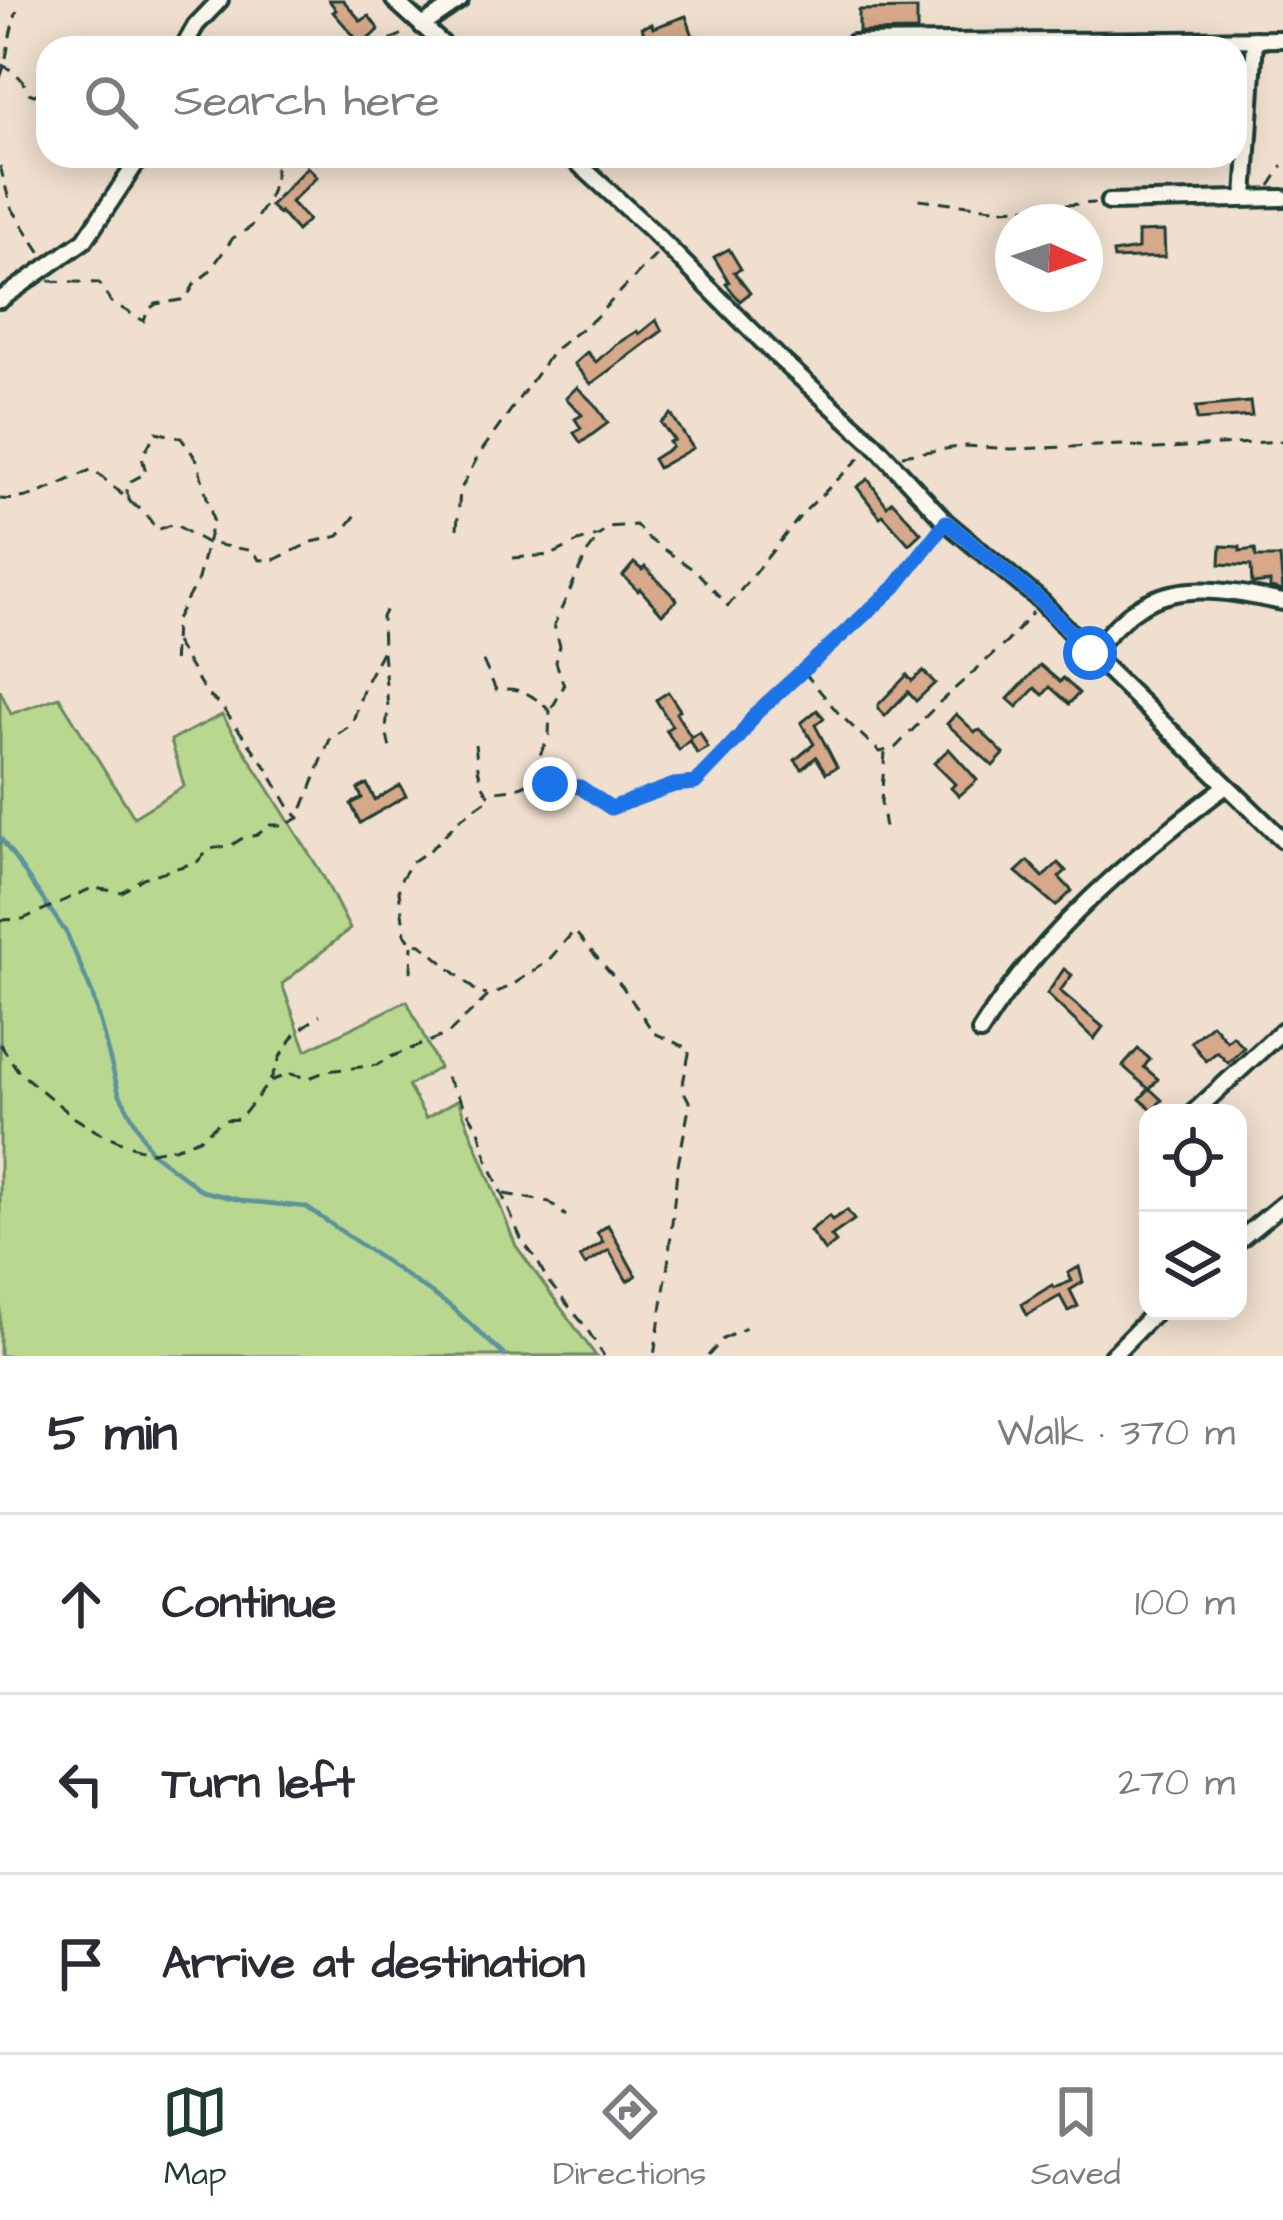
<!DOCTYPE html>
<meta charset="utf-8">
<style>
body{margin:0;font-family:"Architects Daughter",sans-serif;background:#f2f2f3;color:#2b2b33}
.controls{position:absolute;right:36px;bottom:36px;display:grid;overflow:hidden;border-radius:24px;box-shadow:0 6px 30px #0003}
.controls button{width:108px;height:108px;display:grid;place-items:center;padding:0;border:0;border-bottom:3px solid #e1e1e2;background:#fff;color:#2b2b33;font:60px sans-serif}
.compass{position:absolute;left:995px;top:204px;width:108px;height:108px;border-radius:50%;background:#fff;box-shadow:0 6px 30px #0003;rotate:93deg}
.stop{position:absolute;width:36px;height:36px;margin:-27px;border:9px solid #1a73e8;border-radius:50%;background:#fff}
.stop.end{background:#1a73e8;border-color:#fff;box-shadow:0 3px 12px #0008}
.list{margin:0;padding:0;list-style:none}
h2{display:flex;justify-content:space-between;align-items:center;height:156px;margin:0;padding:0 48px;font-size:51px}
h2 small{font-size:39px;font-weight:400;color:#7c7c81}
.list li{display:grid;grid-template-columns:78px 1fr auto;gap:36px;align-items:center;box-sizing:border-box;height:180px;padding:0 48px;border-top:3px solid #e1e1e2}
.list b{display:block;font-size:45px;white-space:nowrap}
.list em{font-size:39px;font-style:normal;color:#7c7c81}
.icon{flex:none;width:66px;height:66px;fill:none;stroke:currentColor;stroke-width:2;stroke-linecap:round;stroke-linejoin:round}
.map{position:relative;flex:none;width:1283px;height:1356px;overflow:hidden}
.search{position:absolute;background:#fff;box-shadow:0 6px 30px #0003;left:36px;right:36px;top:36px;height:132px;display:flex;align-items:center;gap:30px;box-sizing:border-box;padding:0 42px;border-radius:36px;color:#7c7c81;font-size:45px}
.sheet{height:696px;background:#fff}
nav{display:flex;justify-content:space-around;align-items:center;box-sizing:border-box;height:168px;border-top:3px solid #e1e1e2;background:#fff;font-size:33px;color:#7c7c81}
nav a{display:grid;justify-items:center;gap:6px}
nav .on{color:#1f3d34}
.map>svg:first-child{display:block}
.green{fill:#b9d78f;stroke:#6c8a62;stroke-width:3}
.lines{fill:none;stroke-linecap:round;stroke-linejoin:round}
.stream{stroke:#5b939d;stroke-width:4.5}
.building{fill:#d7a889;stroke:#1f3d34;stroke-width:3}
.street-casing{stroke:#1f3d34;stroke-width:22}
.path{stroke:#1f3d34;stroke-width:3;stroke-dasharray:12 9;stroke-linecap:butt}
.street{stroke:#fbf7ec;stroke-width:14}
.route{stroke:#1a73e8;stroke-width:15}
</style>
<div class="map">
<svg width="1283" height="1356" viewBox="0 0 1283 1356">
<rect width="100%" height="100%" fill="#f0dfce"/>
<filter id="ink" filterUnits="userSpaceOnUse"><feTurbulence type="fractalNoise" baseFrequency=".00833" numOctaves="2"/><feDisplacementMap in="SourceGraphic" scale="24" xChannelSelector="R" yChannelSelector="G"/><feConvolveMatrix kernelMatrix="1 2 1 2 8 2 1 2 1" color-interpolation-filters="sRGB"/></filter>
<g filter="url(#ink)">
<!-- green -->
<path class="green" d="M0 690 11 714 59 697 134 817 184 786 171 740 222 715 322 874 350 929 282 984 306 1050 407 1001 439 1068 408 1086 426 1118 458 1100 516 1246 596 1356H0Z"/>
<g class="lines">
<!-- stream -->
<path class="stream" d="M0 837 67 934 92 993 119 1093 151 1152 202 1191 244 1201 306 1207 453 1308 505 1356"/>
</g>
<!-- building -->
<g class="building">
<path d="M329 0H343L361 21 369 16 379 30 358 47 351 39 354 36 333 12 336 10Z"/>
<path d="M917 9V31L859 32V10Z"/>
<path d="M686 16 695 42 678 48H657L655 39 646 41 642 27 652 24 653 28Z"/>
<path d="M307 167 317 177 291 202 308 220 297 231 280 212 279 214 270 206Z"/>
<path d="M1164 231 1165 257 1114 259 1113 253 1138 249V232Z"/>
<path d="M729 249 741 269 734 272 750 293 740 301 726 284 729 282 714 257Z"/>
<path d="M656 320 662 331 591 384 574 364 587 352 596 362 615 345 637 331 639 334Z"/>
<path d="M577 387 595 405 608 423 581 443 574 433 581 428 575 419 582 415 566 398Z"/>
<path d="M1250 402 1252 416 1197 420 1196 407Z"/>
<path d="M671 414 693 448 658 468 653 459 672 447 669 442 674 440 661 423Z"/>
<path d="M868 479 887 506 892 501 921 533 909 544 883 515 880 517 857 487Z"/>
<path d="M1221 546 1240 547V551L1255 549 1256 557H1280L1283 591 1270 588V582L1252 584 1251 566 1220 564Z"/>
<path d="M634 563 642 570 645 567 677 600 662 614 640 589 638 591 623 576Z"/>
<path d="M1040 665 1060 682 1063 678 1079 693 1069 704 1050 687 1043 695 1035 688 1017 707 1008 699Z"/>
<path d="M923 671 935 683 916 701 908 692 885 716 878 709V705L907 675 912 681Z"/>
<path d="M668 692 680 710 676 713 691 737 700 732 708 748 697 754 690 740 679 750 666 730 672 726 656 700Z"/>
<path d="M817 710 824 718 815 725 837 767 826 773 816 757 802 769 795 760 814 744 801 723Z"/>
<path d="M956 714 975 732 980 730 1004 754 993 766 947 724Z"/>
<path d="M949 749 977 780 959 796 951 788 955 784 934 763Z"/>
<path d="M367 784 375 800 400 785 406 796 360 823 351 804 362 798 358 789Z"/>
<path d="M1028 861 1043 877 1058 863 1066 871 1059 877 1072 891 1056 906 1016 872Z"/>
<path d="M1064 969 1072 975 1060 991 1103 1027 1094 1039 1047 994Z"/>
<path d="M1212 1024 1227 1041 1233 1036 1244 1048 1228 1063 1217 1052 1206 1061 1191 1042Z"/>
<path d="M1138 1049 1150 1059 1144 1067 1158 1079 1150 1089 1162 1100 1153 1110 1140 1099 1149 1089 1123 1066Z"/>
<path d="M847 1210 854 1220 831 1236 836 1242 825 1251 810 1231 829 1216 832 1220Z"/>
<path d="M608 1225 636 1276 627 1281 609 1250 585 1265 580 1257 603 1242 597 1233Z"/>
<path d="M1079 1267 1083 1282 1070 1290 1078 1306 1068 1311 1060 1296 1027 1315 1022 1304 1052 1285 1054 1288 1072 1281 1068 1273Z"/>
</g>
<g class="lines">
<defs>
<g id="street">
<path d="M394 0 447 48"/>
<path d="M422 26 460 0"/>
<path d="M853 43 1283 39"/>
<path d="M183 48 196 25 220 0"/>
<path d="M570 156 651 230 779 358 874 444 946 522 1042 602 1090 653 1283 840"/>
<path d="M1245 198 1255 39"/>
<path d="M1109 202 1283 198"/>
<path d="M0 300 85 240 141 156"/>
<path d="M1090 653C1103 640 1117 623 1132 612 1178 578 1232 592 1283 602"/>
<path d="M980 1032C1040 933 1135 855 1226 786"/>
<path d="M1193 1113 1283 1030"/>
<path d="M1238 1241 1283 1204"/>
<path d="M1112 1356 1156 1311"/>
</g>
</defs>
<!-- street casing -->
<use href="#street" class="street-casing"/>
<!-- path -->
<g class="path">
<path d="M371 48 408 32"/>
<path d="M0 64C15 71 23 78 29 93L34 95 48 90"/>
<path d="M0 78C9 56 8 33 17 11"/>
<path d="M0 166 11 207 43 256"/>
<path d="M1270 186 1283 166"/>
<path d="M919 199 1001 209 1095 203"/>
<path d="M49 281 99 283 111 302 144 321 148 310 156 304 181 300 188 295 195 283 209 272 233 238 251 227 268 200 275 180V156"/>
<path d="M902 455 967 446 1011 449 1125 445 1155 449 1283 441"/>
<path d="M0 499C30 503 66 480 93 469L129 501 126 488 131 481 146 473 142 457 156 432 181 438 197 460 213 520 198 579 175 621 173 670"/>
<path d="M130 502 145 513 157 530 174 524 207 543 254 551 259 560 276 559 312 542 339 536 356 515"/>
<path d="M457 529 460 491 478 456 554 350 594 319 656 255"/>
<path d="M513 558 551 555 578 542 600 535 607 527 636 525 649 539 697 572 728 606 803 513 864 454"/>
<path d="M175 642 206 693 221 706 265 765 290 809 299 818"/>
<path d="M383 652 388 707 386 730 390 749"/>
<path d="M483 661 496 690C520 686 533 695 550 711L549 735 527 784 514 789 496 791 492 796"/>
<path d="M804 672 840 715 880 752 895 748 941 701 1007 642 1033 612"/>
<path d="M552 708 564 686 556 662 560 646 554 625 587 553 599 537"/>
<path d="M475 744C478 765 477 781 491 797L460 819 430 850 412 862 398 884 405 934 412 943 421 944 476 991 486 995"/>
<path d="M885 753 881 802 886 835"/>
<path d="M527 784 580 787 611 808 673 785 695 783 740 736 756 713 895 587 938 533"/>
<path d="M0 920 23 919 92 888 122 892 143 878 197 862 210 849 232 845 241 839 257 835 270 825H285L299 818 330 739 352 724 365 684 383 650 382 617 388 605"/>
<path d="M411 972 412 945"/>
<path d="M0 1044 19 1072 75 1118 96 1131 131 1146 151 1152 174 1148 199 1139 222 1120 240 1119 270 1081 281 1055 297 1032 320 1015"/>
<path d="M446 1077 479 1130 487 1159 522 1241 537 1260 547 1280 585 1326 604 1356"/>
<path d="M270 1081 290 1074 309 1078 327 1071 377 1065 388 1058 448 1034 488 996 511 986 547 962 574 931 622 986 654 1033 690 1049 682 1088 690 1103 677 1170 668 1265 654 1356"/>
<path d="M504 1194 549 1202 566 1216"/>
<path d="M708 1356 723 1339 746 1328"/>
</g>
<!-- street -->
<use href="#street" class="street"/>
</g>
</g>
<g class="lines" filter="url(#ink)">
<!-- route -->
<path class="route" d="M550 784 580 787 611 808 674 785 695 783 740 736 756 713 895 587 946 522 1042 602 1090 653"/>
</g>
</svg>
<div class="controls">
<button><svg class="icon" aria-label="locate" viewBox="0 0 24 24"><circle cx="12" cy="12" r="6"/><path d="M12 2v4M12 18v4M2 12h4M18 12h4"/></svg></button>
<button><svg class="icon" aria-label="layers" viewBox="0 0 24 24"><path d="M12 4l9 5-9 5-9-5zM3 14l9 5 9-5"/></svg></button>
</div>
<svg class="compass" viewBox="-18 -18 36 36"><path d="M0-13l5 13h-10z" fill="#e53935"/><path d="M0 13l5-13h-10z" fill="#7c7c81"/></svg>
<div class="stop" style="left:1090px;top:653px"></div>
<div class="stop end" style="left:550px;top:784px"></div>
<div class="search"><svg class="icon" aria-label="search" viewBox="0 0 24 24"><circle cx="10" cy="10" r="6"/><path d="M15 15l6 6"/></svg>Search here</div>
</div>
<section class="sheet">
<h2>5 min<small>Walk · 370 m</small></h2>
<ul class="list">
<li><svg class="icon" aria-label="ahead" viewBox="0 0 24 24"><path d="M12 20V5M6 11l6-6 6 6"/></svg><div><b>Continue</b></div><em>100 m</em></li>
<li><svg class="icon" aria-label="left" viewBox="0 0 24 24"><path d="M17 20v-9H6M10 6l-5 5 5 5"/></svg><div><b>Turn left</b></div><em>270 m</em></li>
<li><svg class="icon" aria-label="arrive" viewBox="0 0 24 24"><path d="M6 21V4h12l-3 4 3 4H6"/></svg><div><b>Arrive at destination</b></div></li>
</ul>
</section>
<nav>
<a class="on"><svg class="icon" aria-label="map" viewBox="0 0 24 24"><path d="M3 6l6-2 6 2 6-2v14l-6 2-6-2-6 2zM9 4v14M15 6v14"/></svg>Map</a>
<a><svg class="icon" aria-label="directions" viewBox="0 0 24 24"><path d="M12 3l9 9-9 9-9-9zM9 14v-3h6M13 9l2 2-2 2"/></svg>Directions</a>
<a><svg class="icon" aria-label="saved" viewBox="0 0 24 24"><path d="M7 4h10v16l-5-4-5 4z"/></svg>Saved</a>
</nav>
